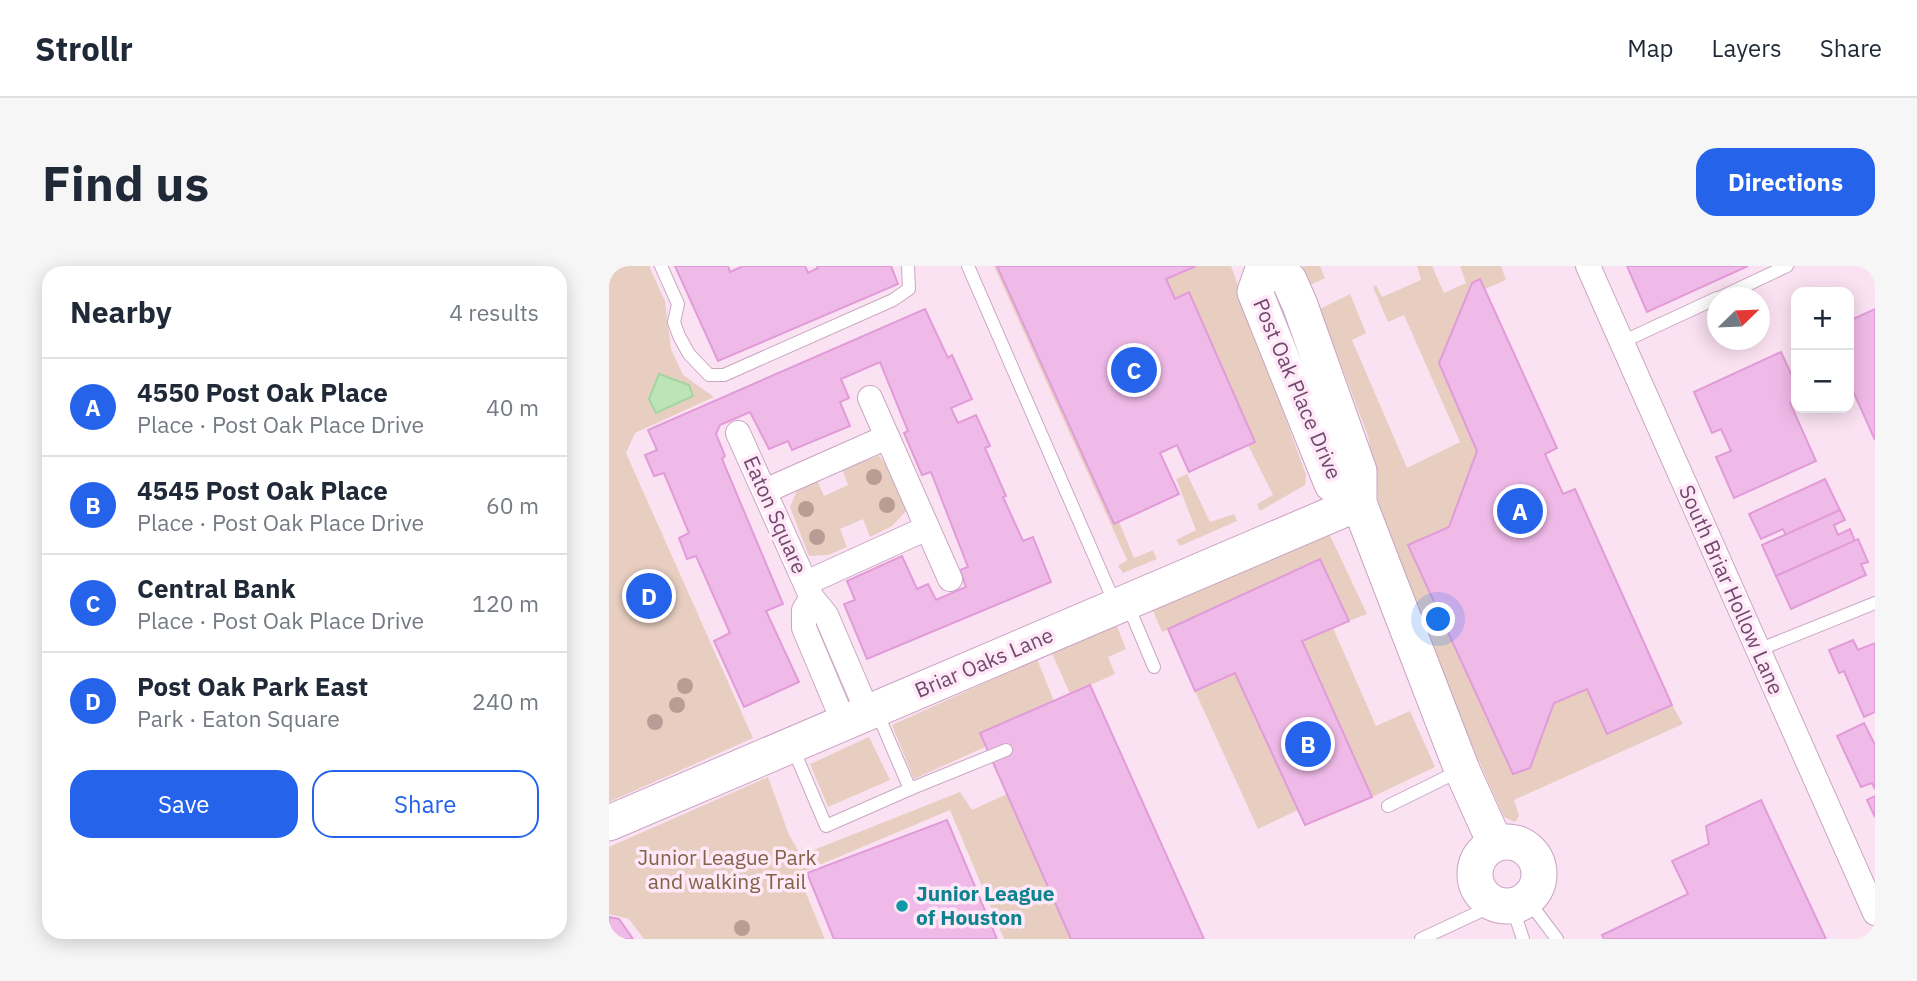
<!DOCTYPE html>
<meta charset="utf-8">
<style>
body{margin:0;font-family:"IBM Plex Sans",sans-serif;background:#f6f6f7;color:#1f2937}
.controls{position:absolute;right:21px;top:21px;display:grid;overflow:hidden;border-radius:14px;box-shadow:0 4px 18px #0003}
.controls button{width:63px;height:63px;display:grid;place-items:center;padding:0;border:0;border-bottom:2px solid #e0e1e3;background:#fff;color:#1f2937;font:35px sans-serif}
.compass{position:absolute;left:1098px;top:21px;width:63px;height:63px;border-radius:50%;background:#fff;box-shadow:0 4px 18px #0003;rotate:67deg}
.you{position:absolute;left:830px;top:354px;width:24px;height:24px;margin:-18px;border:5px solid #fff;border-radius:50%;background:#1a73e8;box-shadow:0 0 0 10px #1a73e833}
.badge{display:grid;place-items:center;width:46px;height:46px;border-radius:50%;background:#2563eb;color:#fff;font-size:23px;font-weight:700}
.pin{position:absolute;translate:-50% -50%;border:4px solid #fff;box-shadow:0 2px 7px #0006}
.list{margin:0;padding:0;list-style:none}
h2{display:flex;justify-content:space-between;align-items:center;height:91px;margin:0;padding:0 28px;font-size:30px}
h2 small{font-size:23px;font-weight:400;color:#747a83}
.list li{display:grid;grid-template-columns:46px 1fr auto;gap:21px;align-items:center;box-sizing:border-box;height:98px;padding:0 28px;border-top:2px solid #e0e1e3}
.list b{display:block;font-size:26px;white-space:nowrap}
.list p{margin:0;font-size:23px;white-space:nowrap;color:#747a83}
.list em{font-size:23px;font-style:normal;color:#747a83}
.actions{display:flex;gap:14px;padding:21px 28px}
.actions a{flex:1;padding:16px 0;border:2px solid #2563eb;border-radius:21px;text-align:center;font-size:24px;color:#2563eb}
.actions .main{background:#2563eb;color:#fff}
.map{position:relative;flex:none;width:1266px;height:673px;overflow:hidden;border-radius:21px}
header{display:flex;align-items:center;gap:42px;box-sizing:border-box;height:98px;padding:0 35px;background:#fff;border-bottom:2px solid #e0e1e3}
header strong{font-size:33px}
nav{display:flex;gap:38px;margin-inline-start:auto;font-size:24px}
.intro{display:flex;align-items:center;justify-content:space-between;box-sizing:border-box;height:168px;padding:0 42px}
h1{margin:0;font-size:49px}
.button{padding:18px 32px;border-radius:21px;background:#2563eb;color:#fff;font-size:24px;font-weight:700}
main{display:flex;gap:42px;padding:0 42px}
aside{flex:1;background:#fff;border-radius:21px;box-shadow:0 4px 18px #0003}
.map>svg:first-child{display:block}
.green{fill:#e8cec1}
.water{fill:#bce4b7;stroke:#a3d69e;stroke-width:2}
.building{fill:#f0bae8;stroke:#e29bd9;stroke-width:2}
.lines{fill:none;stroke-linecap:round;stroke-linejoin:round}
.lane-casing{stroke:#c9a7c3;stroke-width:14}
.street-casing{stroke:#c9a7c3;stroke-width:26}
.secondary-casing{stroke:#caa2c3;stroke-width:37}
.lane{stroke:#fff;stroke-width:12}
.street{stroke:#fff;stroke-width:24}
.secondary{stroke:#fff;stroke-width:35}
.tree{fill:#b99c94}
.culture-dot{fill:#0f9aa8;stroke:#ffe8f7;stroke-width:2.5}
.labels{text-anchor:middle;stroke-width:7;stroke-linejoin:round;paint-order:stroke}
.street-label{font-size:21px;fill:#72496e;stroke:#ffe8f7}
.park-label{font-size:21px;fill:#836247;stroke:#ffe8f7}
.culture-label{font-size:21px;font-weight:bold;fill:#0d838f;stroke:#ffe8f7;text-anchor:start}
</style>
<header>
<strong>Strollr</strong>
<nav><a>Map</a><a>Layers</a><a>Share</a></nav>
</header>
<div class="intro"><h1>Find us</h1><a class="button">Directions</a></div>
<main>
<aside>
<h2>Nearby<small>4 results</small></h2>
<ul class="list">
<li><span class="badge">A</span><div><b>4550 Post Oak Place</b><p>Place · Post Oak Place Drive</p></div><em>40 m</em></li>
<li><span class="badge">B</span><div><b>4545 Post Oak Place</b><p>Place · Post Oak Place Drive</p></div><em>60 m</em></li>
<li><span class="badge">C</span><div><b>Central Bank</b><p>Place · Post Oak Place Drive</p></div><em>120 m</em></li>
<li><span class="badge">D</span><div><b>Post Oak Park East</b><p>Park · Eaton Square</p></div><em>240 m</em></li>
</ul>
<div class="actions"><a class="main">Save</a><a>Share</a></div>
</aside>
<div class="map">
<svg width="1266" height="673" viewBox="0 0 1266 673">
<rect width="100%" height="100%" fill="#fbe2f2"/>
<!-- green -->
<g class="green">
<path d="M0 0H40L56 35 62 83 74 109 105 131 26 167 17 187 144 472 0 536Z"/>
<path d="M385 0H388L505 258 510 256 525 292 544 284 548 293 514 307 509 300 518 294Z"/>
<path d="M587 0H622L697 209 696 219 651 245 648 238 664 229 639 179 646 175 580 27 566 33 557 13Z"/>
<path d="M694 0H711L716 12 697 21Z"/>
<path d="M808 0H823L835 27 857 17 851 0H892L897 14 876 23 871 14 862 17 831 97 868 185 840 261 799 279 904 508 921 502 945 437 978 423 998 468 1063 439 1074 458 905 534 910 550 906 556 895 551 792 321 770 251 768 218 759 170 711 43 741 28 757 67 743 74 798 202 851 176 795 49 779 56 764 21 767 19 773 31 812 14Z"/>
<path d="M270 190 285 209 297 245 283 260 261 271 254 253 231 263 238 281 219 289 200 290 181 241 189 222 208 214 215 230 239 219 233 203Z"/>
<path d="M578 208 601 256 625 248 628 255 571 280 567 274 587 264 567 213Z"/>
<path d="M718 263 758 348 740 355 711 293 553 366 542 340Z"/>
<path d="M507 358 517 383 499 391 506 408 461 428 443 387Z"/>
<path d="M724 362 767 460 801 445 826 501 763 531 693 375Z"/>
<path d="M428 393 445 435 371 467 376 481 305 513 283 459Z"/>
<path d="M626 407 689 544 649 563 586 425Z"/>
<path d="M260 471 281 514 219 541 201 498Z"/>
<path d="M159 511 180 569 192 589 351 526 363 544 409 523 475 673H395L341 544 189 608 216 673H35L20 653 0 648V581Z"/>
</g>
<!-- water -->
<path class="water" d="M50 108 80 119 84 130 47 147 40 133Z"/>
<!-- building -->
<g class="building">
<path d="M66 0H119L121 6 134 0H196L199 7 209 2 208 0H282L289 18 109 95Z"/>
<path d="M388 0H587L557 13 566 33 580 26 646 176 580 206 568 179 551 187 570 228 505 258Z"/>
<path d="M1018 0H1139L1038 46Z"/>
<path d="M871 13 948 182 936 188 954 228 966 223 1063 439 998 468 978 423 945 437 921 502 904 508 799 279 840 261 868 185 830 97 863 17Z"/>
<path d="M316 43 339 92 343 89 363 133 342 142 349 157 367 149 381 180 376 182 397 230 394 231 414 275 424 271 442 316 258 393 235 338 246 334 238 315 293 290 308 323 319 318 327 334 357 321 351 304 359 301 322 206 313 209 295 167 299 165 271 96 232 113 240 132 231 136 241 160 183 184 179 175 160 183 141 146 111 159 107 168 116 190 113 193 174 338 157 345 190 416 135 441 105 375 121 367 87 290 78 293 70 272 80 267 55 207 45 210 36 189 48 184 39 164Z"/>
<path d="M1266 43V174L1240 116V55Z"/>
<path d="M1172 86 1187 119V134L1181 137 1207 195 1125 232 1107 191 1122 185 1112 163 1103 167 1085 126Z"/>
<path d="M1216 213 1231 244 1177 269 1174 263 1152 273 1140 248Z"/>
<path d="M1231 244 1236 254 1225 259 1229 269 1241 263 1246 275 1167 310 1153 279Z"/>
<path d="M1249 273 1259 296 1252 298 1257 309 1182 343 1167 310Z"/>
<path d="M711 293 740 355 693 375 763 531 696 559 626 407 586 425 559 363Z"/>
<path d="M1244 374 1249 384 1266 377V446L1255 451 1235 405 1230 407 1220 384Z"/>
<path d="M481 419 595 673H462L371 467Z"/>
<path d="M1255 457 1266 479V523L1263 517 1252 521 1228 470Z"/>
<path d="M1266 530V551L1258 534Z"/>
<path d="M1152 534 1217 673H995L993 669 1079 628 1063 595 1100 578 1097 560Z"/>
<path d="M338 554 388 673H225L198 607Z"/>
<path d="M0 651 10 653 24 673H0Z"/>
</g>
<g class="lines">
<defs>
<g id="lane">
<path d="M52 0 69 38 65 56 70 70 80 88 100 109H115L284 34 300 23 299 0"/>
<path d="M359 0 507 340"/>
<path d="M1110 32 1178 0"/>
<path d="M1013 76 1108 32"/>
<path d="M518 337 545 401"/>
<path d="M1149 384 1266 337"/>
<path d="M183 480 217 560 301 523 267 444"/>
<path d="M301 523 397 484"/>
<path d="M779 540 850 505"/>
<path d="M918 633 948 673"/>
<path d="M903 640 914 673"/>
<path d="M812 673 870 646 882 637"/>
</g>
<g id="street">
<path d="M979 0 1266 647"/>
<path d="M261 132 341 313"/>
<path d="M129 167 203 332 217 349 259 447"/>
<path d="M156 225 278 171"/>
<path d="M197 317 318 262"/>
<path d="M203 332 195 344V362L235 457"/>
</g>
<g id="secondary">
<path d="M655 0 646 26 723 218 750 237"/>
<path d="M659 0 680 14 691 39 750 205V237L853 504 886 577"/>
<path d="M0 557 750 237"/>
<circle cx="898" cy="608" r="32"/>
</g>
</defs>
<!-- lane casing -->
<use href="#lane" class="lane-casing"/>
<!-- street casing -->
<use href="#street" class="street-casing"/>
<!-- secondary casing -->
<use href="#secondary" class="secondary-casing"/>
<!-- lane -->
<use href="#lane" class="lane"/>
<!-- street -->
<use href="#street" class="street"/>
<!-- secondary -->
<use href="#secondary" class="secondary"/>
</g>
<!-- trees -->
<g class="tree">
<circle cx="265" cy="211" r="8"/>
<circle cx="278" cy="239" r="8"/>
<circle cx="197" cy="243" r="8"/>
<circle cx="208" cy="271" r="8"/>
<circle cx="76" cy="420" r="8"/>
<circle cx="68" cy="439" r="8"/>
<circle cx="46" cy="456" r="8"/>
<circle cx="133" cy="662" r="8"/>
</g>
<!-- markers -->
<circle class="culture-dot" cx="293" cy="640" r="7"/>
<g class="labels">
<!-- street labels -->
<g class="street-label">
<text transform="translate(688 123) rotate(67)" y="7">Post Oak Place Drive</text>
<text transform="translate(166 249) rotate(66)" y="7">Eaton Square</text>
<text transform="translate(1122 324) rotate(66)" y="7">South Briar Hollow Lane</text>
<text transform="translate(375 397) rotate(-23)" y="7">Briar Oaks Lane</text>
</g>
<!-- park labels -->
<g class="park-label">
<text x="118" y="599">Junior League Park<tspan x="118" dy="24">and walking Trail</tspan></text>
</g>
<!-- culture labels -->
<g class="culture-label">
<text x="307" y="635">Junior League<tspan x="307" dy="24">of Houston</tspan></text>
</g>
</g>
</svg>
<div class="controls">
<button>+</button>
<button>−</button>
</div>
<svg class="compass" viewBox="-18 -18 36 36"><path d="M0-13l5 13h-10z" fill="#e53935"/><path d="M0 13l5-13h-10z" fill="#747a83"/></svg>
<div class="you"></div>
<div class="pin badge" style="left:911px;top:245px">A</div>
<div class="pin badge" style="left:699px;top:478px">B</div>
<div class="pin badge" style="left:525px;top:104px">C</div>
<div class="pin badge" style="left:40px;top:330px">D</div>
</div>
</main>
